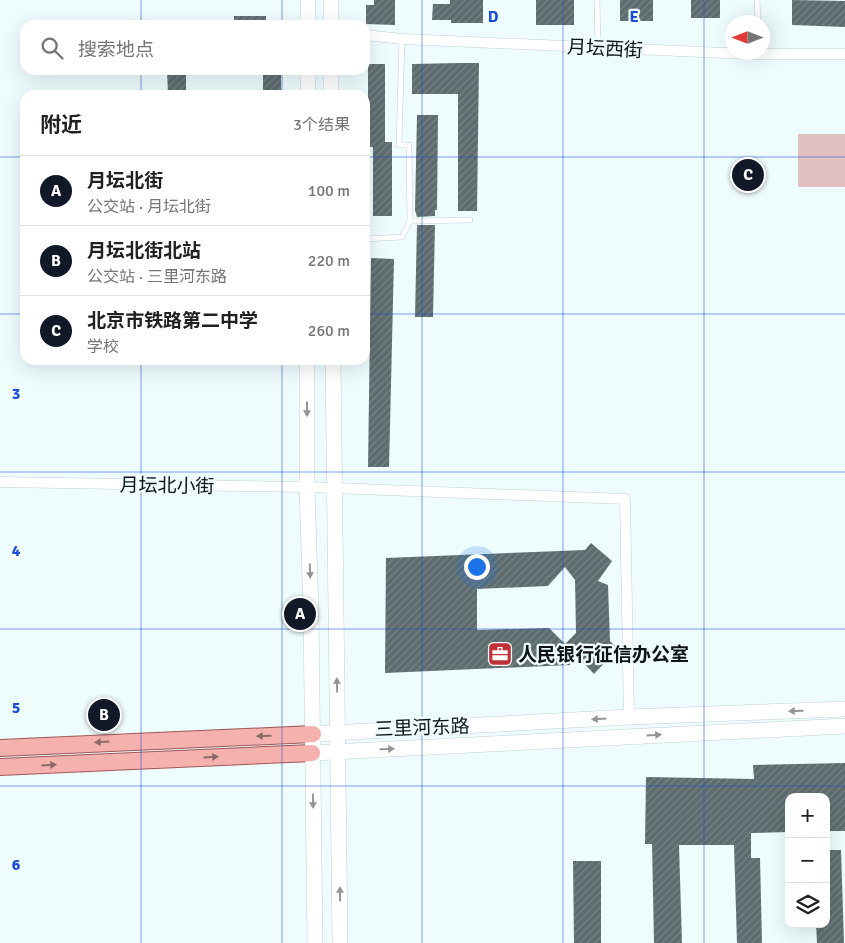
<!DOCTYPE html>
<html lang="zh">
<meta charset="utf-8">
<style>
body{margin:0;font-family:Signika,"Noto Sans SC",sans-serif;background:#f2f2f2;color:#202124}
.controls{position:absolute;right:15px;bottom:15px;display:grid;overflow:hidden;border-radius:10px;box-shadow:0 5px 20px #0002}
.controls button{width:45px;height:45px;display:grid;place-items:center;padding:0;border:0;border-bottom:1px solid #e0e0e0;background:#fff;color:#202124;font:25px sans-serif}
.compass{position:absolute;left:725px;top:15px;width:45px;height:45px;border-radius:50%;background:#fff;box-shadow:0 5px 20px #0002;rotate:270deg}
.you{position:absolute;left:476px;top:566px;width:18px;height:18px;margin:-12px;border:4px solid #fff;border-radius:50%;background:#1a73e8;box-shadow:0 0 0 8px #1a73e833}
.badge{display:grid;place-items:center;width:32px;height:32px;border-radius:50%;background:#111827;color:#fff;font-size:16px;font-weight:700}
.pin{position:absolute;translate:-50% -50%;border:2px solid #fff;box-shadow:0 1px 5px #0006}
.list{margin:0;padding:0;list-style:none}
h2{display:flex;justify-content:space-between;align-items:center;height:65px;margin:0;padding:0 20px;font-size:21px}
h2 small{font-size:16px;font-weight:400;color:#757577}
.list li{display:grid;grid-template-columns:32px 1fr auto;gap:15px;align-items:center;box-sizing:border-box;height:70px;padding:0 20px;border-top:1px solid #e0e0e0}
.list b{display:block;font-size:19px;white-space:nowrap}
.list p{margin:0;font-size:16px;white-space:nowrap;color:#757577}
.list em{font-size:16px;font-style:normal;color:#757577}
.icon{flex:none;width:28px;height:28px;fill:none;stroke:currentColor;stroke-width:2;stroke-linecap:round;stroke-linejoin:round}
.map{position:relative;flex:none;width:845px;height:943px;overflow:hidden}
.search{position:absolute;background:#fff;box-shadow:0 5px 20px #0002;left:20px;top:20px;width:350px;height:55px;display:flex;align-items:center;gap:12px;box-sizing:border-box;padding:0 18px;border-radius:15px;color:#757577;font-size:19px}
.panel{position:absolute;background:#fff;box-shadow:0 5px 20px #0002;left:20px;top:90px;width:350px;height:275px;border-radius:15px}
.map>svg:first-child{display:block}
.pitch{fill:#dfc2bf}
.building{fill:url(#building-hatch);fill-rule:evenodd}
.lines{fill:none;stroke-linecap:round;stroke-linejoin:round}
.service-casing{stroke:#bfd0d2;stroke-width:6}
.minor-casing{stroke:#bfd0d2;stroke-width:11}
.secondary-casing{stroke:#bfd0d2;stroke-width:16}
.primary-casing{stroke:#a05855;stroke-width:18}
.service{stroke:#fff;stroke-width:5}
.minor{stroke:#fff;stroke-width:10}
.secondary{stroke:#fff;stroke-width:15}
.primary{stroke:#f5b1ae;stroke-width:16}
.oneway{fill:#939596}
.oneway2{fill:#8d6a69}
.grid{fill:none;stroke:#1d4ed8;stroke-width:1;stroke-opacity:0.55}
.labels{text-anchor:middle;stroke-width:4.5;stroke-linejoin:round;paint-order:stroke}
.street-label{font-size:19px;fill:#0e1415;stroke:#eefcfe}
.poi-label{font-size:19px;font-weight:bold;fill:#0e1415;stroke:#eefcfe;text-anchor:start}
.grid-label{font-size:16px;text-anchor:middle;font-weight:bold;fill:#1d4ed8;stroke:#eefcfe;stroke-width:4.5;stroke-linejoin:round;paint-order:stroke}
</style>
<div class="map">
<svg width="845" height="943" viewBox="0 0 845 943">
<defs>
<pattern id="building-hatch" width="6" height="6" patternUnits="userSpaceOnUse" patternTransform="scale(1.25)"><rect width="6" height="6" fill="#5d6c6e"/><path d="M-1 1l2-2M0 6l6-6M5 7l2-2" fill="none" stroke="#788384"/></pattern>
</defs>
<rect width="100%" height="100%" fill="#eefcfe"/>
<!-- pitch -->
<rect class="pitch" x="798" y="134" width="47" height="53"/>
<!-- building -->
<g class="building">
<path d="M374 0H395V25L366 24V5H374Z"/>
<path d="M450 0H483V23H451V20H432L433 4H450Z"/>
<rect x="536" y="0" width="38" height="25"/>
<rect x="620" y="0" width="33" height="21"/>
<rect x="691" y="0" width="29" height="18"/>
<path d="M792 0 845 1V27L792 25Z"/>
<rect x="234" y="16" width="32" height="9"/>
<path d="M459 63H479L477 211H458V94H412V64Z"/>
<path d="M368 64H385V142H392V216H373V147H368Z"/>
<path d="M167 70H186V95H168Z"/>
<rect x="263" y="70" width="18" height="25"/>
<path d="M417 115H438L437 210H435V216L417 217 415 210Z"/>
<path d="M417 225H435L433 317H415Z"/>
<path d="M371 258 394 259 389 467H368Z"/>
<path d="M591 543 612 561 598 581 608 585 610 641 618 649 594 674 570 648V665L385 673 386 558 585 550ZM565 567 575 580 576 633 565 644 549 628 477 630V589L548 586Z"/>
<path d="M845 763V831H826V797H789V832L751 833V858H760L762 943H737L734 845H679L682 943H654L652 844H645L646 777 754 779 753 765Z"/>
<path d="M826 850H841L844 943H817L816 924H826Z"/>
<path d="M573 861H601V943H574Z"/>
</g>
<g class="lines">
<defs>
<g id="service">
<path d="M597 0 598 47"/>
<path d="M757 0 758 22"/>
<path d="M402 39 399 145H409L410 221"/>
<path d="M365 239 402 237 410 221 470 220"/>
</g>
<g id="minor">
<path d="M365 35 402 39 748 54H845"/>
<path d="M0 482 307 487 625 499 629 717"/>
</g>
<g id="secondary">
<path d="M308 0V25"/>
<path d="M331 25V0"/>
<path d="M331 70V95"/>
<path d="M308 95V70"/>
<path d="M307 360V487L311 614 315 943"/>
<path d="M333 360 340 943"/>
<path d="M313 734 629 717 845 709"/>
<path d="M312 753 845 726"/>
</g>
<g id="primary">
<path d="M0 748 313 734"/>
<path d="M0 767 312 753"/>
</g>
</defs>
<!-- service casing -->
<use href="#service" class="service-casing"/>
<!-- minor casing -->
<use href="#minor" class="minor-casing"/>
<!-- secondary casing -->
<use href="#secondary" class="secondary-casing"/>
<!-- primary casing -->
<use href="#primary" class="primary-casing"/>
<!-- service -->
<use href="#service" class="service"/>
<!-- minor -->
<use href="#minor" class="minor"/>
<!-- secondary -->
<use href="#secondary" class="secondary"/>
<!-- primary -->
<use href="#primary" class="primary"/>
</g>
<!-- one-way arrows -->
<defs><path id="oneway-solid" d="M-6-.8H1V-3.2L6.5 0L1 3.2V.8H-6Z" transform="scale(1.25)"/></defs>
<g class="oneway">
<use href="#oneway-solid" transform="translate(307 409) rotate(90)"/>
<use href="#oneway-solid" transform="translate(310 571) rotate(88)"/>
<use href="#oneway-solid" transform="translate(337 685) rotate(-91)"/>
<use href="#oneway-solid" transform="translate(796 711) rotate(178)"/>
<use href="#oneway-solid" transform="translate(599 719) rotate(177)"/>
<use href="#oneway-solid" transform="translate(654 735) rotate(-3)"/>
<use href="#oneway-solid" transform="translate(387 749) rotate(-2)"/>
<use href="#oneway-solid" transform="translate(313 801) rotate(89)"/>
<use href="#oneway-solid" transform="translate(340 894) rotate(-91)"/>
</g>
<g class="oneway2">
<use href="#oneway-solid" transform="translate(264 736) rotate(178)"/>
<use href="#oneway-solid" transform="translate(102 742) rotate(177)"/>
<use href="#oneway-solid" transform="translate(211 757) rotate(-3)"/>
<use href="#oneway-solid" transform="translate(49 765) rotate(-3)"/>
</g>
<!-- grid -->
<path class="grid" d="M141 0V25M282 0V25M422 0V943M563 0V943M704 0V943M141 70V95M282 70V95M0 157H25M365 157H845M0 314H25M365 314H845M141 360V943M282 360V943M0 472H845M0 629H845M0 786H845"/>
<!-- icons -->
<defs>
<symbol id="office-square" viewBox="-11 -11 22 22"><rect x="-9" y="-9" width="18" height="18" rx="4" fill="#c03137" stroke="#eefcfe"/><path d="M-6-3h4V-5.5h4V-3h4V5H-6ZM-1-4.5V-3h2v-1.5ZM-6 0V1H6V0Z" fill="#fff"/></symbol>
</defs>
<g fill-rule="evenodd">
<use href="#office-square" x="486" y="640" width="28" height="28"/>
</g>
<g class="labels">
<!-- street labels -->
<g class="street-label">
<text transform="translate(605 48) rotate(3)" y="7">月坛西街</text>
<text transform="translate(167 485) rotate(1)" y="7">月坛北小街</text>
<text transform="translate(422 727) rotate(-2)" y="7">三里河东路</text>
</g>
<!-- poi labels -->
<g class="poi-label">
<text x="518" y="661">人民银行征信办公室</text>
</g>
</g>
<g class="grid-label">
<text x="493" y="22">D</text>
<text x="634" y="22">E</text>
<text x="16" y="399">3</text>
<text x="16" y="556">4</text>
<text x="16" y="713">5</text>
<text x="16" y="870">6</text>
</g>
</svg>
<div class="controls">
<button>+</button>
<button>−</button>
<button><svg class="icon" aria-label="layers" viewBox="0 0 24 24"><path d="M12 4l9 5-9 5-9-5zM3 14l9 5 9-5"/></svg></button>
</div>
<svg class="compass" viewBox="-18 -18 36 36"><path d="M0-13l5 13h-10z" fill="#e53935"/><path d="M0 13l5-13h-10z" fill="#757577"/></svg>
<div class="you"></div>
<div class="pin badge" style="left:300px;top:614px">A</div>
<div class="pin badge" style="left:104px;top:715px">B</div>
<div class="pin badge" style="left:748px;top:175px">C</div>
<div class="search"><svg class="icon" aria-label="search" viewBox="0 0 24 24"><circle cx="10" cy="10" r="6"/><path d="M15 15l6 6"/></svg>搜索地点</div>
<section class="panel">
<h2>附近<small>3个结果</small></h2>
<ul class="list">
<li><span class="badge">A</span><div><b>月坛北街</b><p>公交站 · 月坛北街</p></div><em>100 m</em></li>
<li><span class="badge">B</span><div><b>月坛北街北站</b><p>公交站 · 三里河东路</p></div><em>220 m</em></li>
<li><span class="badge">C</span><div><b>北京市铁路第二中学</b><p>学校</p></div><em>260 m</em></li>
</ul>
</section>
</div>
